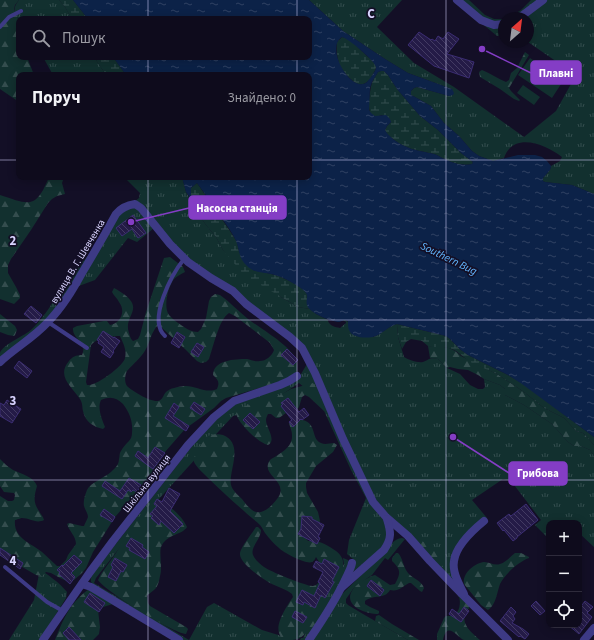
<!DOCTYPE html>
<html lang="uk">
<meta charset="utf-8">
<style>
body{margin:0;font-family:"Source Sans 3",sans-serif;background:#171425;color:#f1f3f6}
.controls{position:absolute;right:12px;bottom:12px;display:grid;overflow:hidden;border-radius:8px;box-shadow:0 2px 10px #0003}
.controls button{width:36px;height:36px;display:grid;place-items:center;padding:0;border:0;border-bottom:1px solid #2e2b3b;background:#0e0b1c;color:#f1f3f6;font:20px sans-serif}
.compass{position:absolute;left:498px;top:12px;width:36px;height:36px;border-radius:50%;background:#0e0b1c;box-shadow:0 2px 10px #0003;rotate:28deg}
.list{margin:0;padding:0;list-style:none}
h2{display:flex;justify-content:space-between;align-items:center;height:52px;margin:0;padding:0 16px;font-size:17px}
h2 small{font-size:13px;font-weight:400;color:#9b9ba3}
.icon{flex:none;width:22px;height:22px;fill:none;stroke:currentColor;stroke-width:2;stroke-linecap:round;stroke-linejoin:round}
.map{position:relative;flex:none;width:594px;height:640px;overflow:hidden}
.search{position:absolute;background:#0e0b1c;box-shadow:0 2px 10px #0003;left:16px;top:16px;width:296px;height:44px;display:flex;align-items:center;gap:10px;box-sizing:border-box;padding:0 14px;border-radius:8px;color:#9b9ba3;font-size:15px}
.panel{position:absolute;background:#0e0b1c;box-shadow:0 2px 10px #0003;left:16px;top:72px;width:296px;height:108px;border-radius:8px}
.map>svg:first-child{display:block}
.grass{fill:url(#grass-tufts)}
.forest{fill:url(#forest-firs);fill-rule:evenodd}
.wetland{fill:url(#wetland-marsh)}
.green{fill:#12302f}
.water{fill:url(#water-ripples);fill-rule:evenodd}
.building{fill:url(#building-back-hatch);stroke:#3b2d73}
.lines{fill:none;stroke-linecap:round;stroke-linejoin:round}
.service{stroke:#3d3a85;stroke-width:4}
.minor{stroke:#3d3a85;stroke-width:8}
.grid{fill:none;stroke:#d9d4ff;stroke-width:1;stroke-opacity:0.55}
.labels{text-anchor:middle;stroke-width:3.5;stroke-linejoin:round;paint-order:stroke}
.street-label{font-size:10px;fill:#d9d4ff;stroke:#130f26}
.water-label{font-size:11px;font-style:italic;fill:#62b6ff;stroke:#130f26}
.grid-label{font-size:13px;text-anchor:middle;font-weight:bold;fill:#d9d4ff;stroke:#130f26;stroke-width:3.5;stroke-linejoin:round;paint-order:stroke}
.leader{fill:none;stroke:#843dc5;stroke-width:1.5}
.callout-dot{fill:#843dc5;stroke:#130f26;stroke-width:1.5}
.callout{fill:#843dc5;stroke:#843dc5;stroke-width:1.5}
.callout-label{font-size:11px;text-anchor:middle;font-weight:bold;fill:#fff}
</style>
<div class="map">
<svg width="594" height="640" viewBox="0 0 594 640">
<defs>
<pattern id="grass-tufts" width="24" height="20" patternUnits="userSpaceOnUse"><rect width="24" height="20" fill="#12302f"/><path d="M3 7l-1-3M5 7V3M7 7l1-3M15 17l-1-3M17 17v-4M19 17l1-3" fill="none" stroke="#344d4e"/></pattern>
<pattern id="forest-firs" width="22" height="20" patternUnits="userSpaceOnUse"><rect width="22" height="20" fill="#12302f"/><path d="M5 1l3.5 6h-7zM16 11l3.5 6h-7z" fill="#344d4e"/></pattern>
<pattern id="wetland-marsh" width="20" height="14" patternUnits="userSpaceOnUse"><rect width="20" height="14" fill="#12302f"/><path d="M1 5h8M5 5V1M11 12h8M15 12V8" fill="none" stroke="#344d4e"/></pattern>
<pattern id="water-ripples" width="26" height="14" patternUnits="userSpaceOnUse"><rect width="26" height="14" fill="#0c2248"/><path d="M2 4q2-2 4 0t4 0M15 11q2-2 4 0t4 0" fill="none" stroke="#2f4163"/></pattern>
<pattern id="building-back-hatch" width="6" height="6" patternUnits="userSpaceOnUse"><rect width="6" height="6" fill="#241b47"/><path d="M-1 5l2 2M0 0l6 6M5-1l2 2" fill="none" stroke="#433b63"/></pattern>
</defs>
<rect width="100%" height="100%" fill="#130f26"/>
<!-- grass -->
<g class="grass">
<path d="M19 0H59L65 7 72 19H19V21C16 10 11 11 19 0Z"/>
<path d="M309 0H402L377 27 414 63 454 87 524 137 556 111 576 75 528 42V18H508L521 10 531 0H594V194L572 185 545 182 543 181V178L550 170 551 166 560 161 562 157C546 144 513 131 504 158L493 161 479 156 472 151 459 136 444 123 431 106 415 97 411 95V91L414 88 417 87 449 96 452 89 408 73 385 59 343 31Z"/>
<path d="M454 0H469L485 15 494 19H504V35L497 36Z"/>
<path d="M43 57H94L106 75H53Z"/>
<path d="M124 177H182L186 192 197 212 206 225 216 237 223 250 281 297 298 307 310 309 316 314 328 320V321C330 326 335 327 340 328L346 323V322L343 320H345L373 337C382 334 388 326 397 324L398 337 404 357C409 360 417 363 423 362 431 359 428 357 438 359L447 368 460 374 470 385 478 389H483L485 387 484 379 500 385 505 389V395L524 405 552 424 568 442 574 446H581L590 450 594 456V547L579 533V523H549V539L535 525 541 520 511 481 503 479 472 500 487 518 455 550 459 589 396 524 378 503 365 482 302 346 199 268 133 203 139 198 140 193Z"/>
<path d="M128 208H137L154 228 137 242 128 238 95 280 76 287 115 219Z"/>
<path d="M95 248 52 316 0 359C0 358 0 354 0 353 3 344 25 336 32 329 45 317 54 300 63 286 73 272 84 260 95 248Z"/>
<path d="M307 364 384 519 389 531 383 547 354 571 352 574 353 559 347 554 349 540 366 498 351 470 315 391 305 388 299 383 271 402 255 410 233 416 204 447 199 455 158 500 157 499 153 505 96 578 94 583 189 640 207 607 214 603 262 630 288 638 287 640H183L158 624 93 585C89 580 91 577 94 572L196 441 218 418 237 403 298 379Z"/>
<path d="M402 538 405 539 388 560 385 558 372 575 366 579 353 589 346 599V603L348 605 363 614 408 640H312L340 596 387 550C391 544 394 539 402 538Z"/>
<path d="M0 539C13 549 25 559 38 568 48 575 59 582 67 592L66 598 40 640H9L34 600 39 574Z"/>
<path d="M343 558 348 560 349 562 341 583 307 640H300L301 638H303L344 564Z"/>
</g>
<!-- forest -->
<g class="forest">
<path d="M0 0H19L15 5 14 9 19 21V57H27L34 75H19V102L0 89Z"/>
<path d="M525 52 529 55 509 88 511 91 520 100 519 101 514 99 500 89 480 77 479 72 482 70C490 73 498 79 506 82L509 80 511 73 517 68Z"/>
<path d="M49 177H64L62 183 65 194 57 196 52 199 48 203 31 230 11 259 8 265V273L16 287 20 295V298L14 304 0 299V195C30 205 36 209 49 177Z"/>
<path d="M170 257 183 267 185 272C181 274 177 276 174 279 168 286 163 307 169 315 172 319 177 322 181 325 187 329 191 332 198 332L201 329 206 318 209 301 211 297 215 294 220 295C230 302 238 311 248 319 261 329 288 344 296 359 297 362 297 367 297 371L294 375 276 383 226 398 221 401 214 408 185 429 165 452 148 479 115 517 93 552 86 568 82 573 74 580 69 582 60 578 51 573 46 572 42 576 36 575 0 554V496L8 501H12L14 500 15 495 14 493 4 492 0 486V459C4 463 8 467 13 470 22 474 34 477 37 486 34 496 33 503 39 511 41 515 43 516 44 520 36 524 30 518 22 518 21 518 16 520 15 520 13 538 31 543 42 552 47 557 52 561 57 566H60L66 560 68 555 76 544C76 536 69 531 67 524L69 523 82 526H84C85 523 87 520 88 517 88 513 85 510 84 506 83 501 85 495 87 490 90 483 104 478 111 472 115 468 119 465 119 459 120 456 119 454 121 451 123 447 126 444 129 441 131 439 132 436 132 433 133 422 130 413 123 404 116 397 110 396 101 400 97 408 102 419 105 427L103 429C94 427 85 422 83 411 82 407 83 404 80 399 72 387 56 376 69 361 72 357 76 355 82 355 88 341 72 340 73 328L77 326 104 321H107L110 325C121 323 126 311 119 302 117 298 114 296 112 292L114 288C118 290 121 292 125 295 144 310 123 316 129 333 130 336 130 338 133 341L138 339 140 335 146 312 164 258ZM229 313 235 316 265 339 270 343 274 350C272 356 266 361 260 361 255 362 251 360 247 359 235 359 213 360 213 375 218 380 220 382 217 389 206 394 195 385 184 386 178 387 170 388 166 392 163 395 163 400 158 401 150 402 132 391 127 386 124 382 125 375 127 371 134 363 143 356 147 347 151 338 151 334 157 326L161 327 186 350 197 361 201 363 206 362 209 359C213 348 219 319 229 313ZM117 336H120C123 343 127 350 125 358 124 365 101 382 93 384 91 385 89 385 87 385L86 382 91 345C97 338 107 337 117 336Z"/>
<path d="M0 314 15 326 17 330 15 335 14 336 8 335 0 332Z"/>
<path d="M428 346C442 347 450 345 461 356L478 365 497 374 524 392 544 408 564 418 576 431 583 433 586 436 594 445V456L590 450 581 446H574L568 442 552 424 524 405 505 395V389L500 385 484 379 478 375 468 370 458 369 450 367 447 368 438 359 430 358Z"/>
<path d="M313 383 325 404 326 407V411H324L309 397 305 395 302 397 299 407 296 410 286 413 279 418H276L271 414H268C267 416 266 418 266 420 266 428 277 440 268 445 258 443 237 422 236 413L245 406 273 399 291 389Z"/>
<path d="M294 419C320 419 309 438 321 443 325 445 330 443 334 443L337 445 333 452 316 466 306 483V487L307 493 318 512 320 521 318 524 303 535 308 541C317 539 330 546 336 551 354 565 333 581 328 594 326 599 326 604 324 609 319 620 309 633 298 639 295 640 290 640 286 640 268 633 287 606 293 597L292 594C286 589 278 587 270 583 263 579 239 563 240 554 240 548 251 535 254 530L256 527H258L261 530C261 539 250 547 253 555 255 560 260 564 264 567 269 571 308 587 313 586 318 585 320 581 321 577 324 569 320 563 316 557 315 559 314 561 312 562 307 565 284 553 279 548 274 544 269 538 265 533 263 530 262 527 260 525 255 520 249 516 244 511 230 499 217 487 204 474 201 471 196 466 194 462 193 457 197 452 199 448 202 444 204 439 208 436 212 434 219 434 223 435 245 444 228 471 231 485 232 490 238 495 242 499 245 503 248 507 252 510 261 517 272 506 277 499 291 481 259 476 270 460 279 454 293 448 292 435 292 431 290 427 289 423Z"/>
<path d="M154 502C167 501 182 516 187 527 182 535 168 534 162 545 158 550 163 567 160 576 159 581 158 587 154 590 152 592 149 593 147 596L148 603 150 606 186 627 188 629 186 634C173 633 106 592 98 580L101 574 116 553 131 528 146 508Z"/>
<path d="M413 538C420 538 432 546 436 553 439 557 440 562 443 567 451 579 460 591 469 603 470 608 469 608 466 612 460 624 472 633 480 640 476 640 468 640 464 640 457 637 447 620 443 640H437V634L444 618 446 616C449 616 451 616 453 615 460 613 461 602 459 597Z"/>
<path d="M396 553H398C403 558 403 567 408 573 413 579 421 580 424 588L422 592 420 591 411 583H409C402 587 398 592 390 590 384 600 374 594 365 601V604L370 607 379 611V613L378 614C369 614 350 609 350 597 351 586 366 578 375 575L390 585 395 584C401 573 401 570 392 561V558Z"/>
<path d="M515 553H521L529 557V558C518 562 505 574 500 584 497 592 496 605 488 610L481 605 464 584C462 573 475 563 484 562 490 562 494 566 500 564 506 562 510 557 515 553Z"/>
<path d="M89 589 113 604 103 607 98 610 100 627 99 634 93 640H55C64 618 69 604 89 589Z"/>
<path d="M379 615 392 624 419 640H408L375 621 376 616Z"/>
</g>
<!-- wetland -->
<g class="wetland">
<path d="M59 0H73L88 19H72L65 7Z"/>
<path d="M342 37C351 39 357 47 364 53 367 57 376 62 376 67 376 70 373 73 372 76 370 79 367 83 363 84 355 87 341 70 339 63 337 57 336 49 337 42Z"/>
<path d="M94 57H113L126 75H106Z"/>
<path d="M381 71H384L388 75 397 89 420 116 438 130 461 153 473 162 472 164C463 166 452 163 445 159 441 158 438 155 434 154 417 150 408 150 393 139 390 136 387 135 385 130L387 126 391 122 382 115C368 120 369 109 369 100 370 94 370 89 372 83 373 79 376 76 378 72Z"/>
<path d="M197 183 230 231 237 242 239 252 253 270C260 272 268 273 275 275 282 277 304 287 307 294 309 300 306 304 310 309L298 307 244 275 223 250 216 237 206 225 197 212 191 199V188Z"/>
<path d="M397 324 446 336 450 339 461 350 468 355 508 375 523 384 594 437V445L586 436 583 433 576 431 564 418 544 408 524 392 497 374 470 362 456 351 452 349 444 347H433L428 346 422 341 411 339 406 342 402 349 398 337Z"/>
</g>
<!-- green -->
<g class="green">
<path d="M530 58 563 81 552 98 518 75Z"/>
<path d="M523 85 540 97 534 105 517 93Z"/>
</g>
<!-- water -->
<path class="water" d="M73 0H309L343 31 385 59 408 73 452 89 454 93 453 95 449 96 417 87 414 88 411 91V95L415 97 431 106 444 123 459 136 472 151 479 156 493 161 518 155H535L542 157 547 161 551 166 550 170 543 178V181L545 182 572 185 594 194V437L522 384 508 375 468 355 461 350 450 339 446 336 397 324C389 326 384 332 378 335 371 339 352 339 349 330 348 328 348 324 348 321L345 320C344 320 340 322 339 322 332 322 309 313 307 305 305 298 311 296 302 289 294 283 285 278 275 275 266 272 255 274 247 266 238 258 240 250 236 241 233 234 228 227 223 220 215 208 206 195 197 183L191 188V199L186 192 182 177H309V75H126L113 57H309V19H88ZM342 37C348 38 375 61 376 67 377 70 369 80 367 82 352 95 324 48 342 37ZM381 71H384L388 75 397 89 420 116 438 130 461 153 473 162 472 164C463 166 452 163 445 159 441 158 438 155 434 154 417 150 408 150 393 139 390 136 387 134 385 130L387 126 391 122 390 119 386 115 375 116 371 113 369 110 370 88 372 82 378 72Z"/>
<!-- building -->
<g class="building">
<path d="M419 32 431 40 432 39 435 41 438 36 443 39 448 32 459 39 447 54 474 62 469 78 434 66 408 45Z"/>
<path d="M133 215 146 233 138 238 132 229 122 236 116 228Z"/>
<path d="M31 306 42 315 36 323 24 314Z"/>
<path d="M103 331 114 338V337L120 341 113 351 114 352 110 358 101 352 104 347 98 343 99 341 97 340Z"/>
<path d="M177 332 185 337 179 348 171 343Z"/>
<path d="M197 343 204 347 198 357 191 352Z"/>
<path d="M287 349 298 360 293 365 281 355Z"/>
<path d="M19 361 32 371 27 378 14 368Z"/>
<path d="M288 398 299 412 304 408 309 415 302 420 301 419 293 427 289 422 292 420 281 406 283 404 281 403Z"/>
<path d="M7 400 21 409 12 423 0 416V403L4 405Z"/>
<path d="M194 402 205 409 201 415 190 408Z"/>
<path d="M174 403 179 407 173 416 189 426 186 431 165 418Z"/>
<path d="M250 413 260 422 253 429 243 420Z"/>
<path d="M155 447 165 453 153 469 135 456 138 451 148 458Z"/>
<path d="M129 478 141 485 137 492 133 490 131 492 128 490 122 499 102 486 105 481 120 491Z"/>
<path d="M169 488 180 494 170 511 183 524 174 533 161 521 159 525 151 518 153 516 150 514 157 506 154 504 157 499 162 502Z"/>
<path d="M526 504 538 520 517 537V538L513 541 504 530 503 531 497 523 509 514 511 516Z"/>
<path d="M104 509 115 517 112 522 100 515Z"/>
<path d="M302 516 312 517V519L324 525 318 537 320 538 317 544 298 534 301 529Z"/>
<path d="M131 538 143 545 142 547 149 552 145 559 129 550 130 548 126 546Z"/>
<path d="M0 548 23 563 20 569 0 555Z"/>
<path d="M74 555 82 562 71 573 75 577 70 584 59 574 60 572 57 570 62 565 63 566Z"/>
<path d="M115 558 127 565 123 572 121 571 116 581 108 577 113 567 111 565Z"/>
<path d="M324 559 339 567 332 581 334 582 325 598 321 595 315 608 304 602 303 605 296 602 302 590 314 596 320 583 318 582 323 572 313 567 316 561 322 564Z"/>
<path d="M371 580 384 590 380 596 367 586Z"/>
<path d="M90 593 105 603 99 612 84 602Z"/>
<path d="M536 601 545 611 540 615 531 606Z"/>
<path d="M585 601 593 607 587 613 592 617 579 634 568 625H579V609Z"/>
<path d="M464 607 469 611 461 622 449 614 452 609 459 614Z"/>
<path d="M511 607 516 612 513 616 515 619 512 623 523 629 529 634 525 639 520 636 519 637 500 621Z"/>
<path d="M295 611 307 617 303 623 292 617Z"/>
<path d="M69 627 81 640H69L63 633Z"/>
</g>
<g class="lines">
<!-- service -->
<g class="service">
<path d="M0 27 9 17 21 11"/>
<path d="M48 322 87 348"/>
<path d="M165 336C147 320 172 274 184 259"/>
<path d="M5 567 47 602 63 611"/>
</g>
<!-- minor -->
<g class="minor">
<path d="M457 0 481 20 494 25 504 24"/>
<path d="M519 18 543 0"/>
<path d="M0 362C15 348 33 338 47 323 62 308 72 291 82 273 94 253 105 234 116 214 121 208 128 205 135 204L141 208 170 244 188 262 211 278 233 291 246 304 290 337 302 348 315 373 343 439 373 502 386 517 408 536 430 561 454 586 508 640"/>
<path d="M82 584 91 587 179 640"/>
<path d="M341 588 384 550C392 538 391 532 387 519"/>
<path d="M464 594C459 584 452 572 454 561 456 546 473 530 484 521"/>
<path d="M43 640 90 572 113 541 188 445 214 417 234 401 280 385 289 381 297 376"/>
<path d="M309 640C322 621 335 601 345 580 347 575 351 569 352 563"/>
<path d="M584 640 594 628"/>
</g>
</g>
<!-- grid -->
<path class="grid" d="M148 0V19M297 0V19M446 0V640M148 57V75M297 57V75M0 160H19M309 160H594M148 177V640M297 177V640M0 320H594M0 480H594"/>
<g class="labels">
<!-- street labels -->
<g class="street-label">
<text transform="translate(77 261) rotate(-59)" y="4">вулиця В. Г. Шевченка</text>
<text transform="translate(146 483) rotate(-52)" y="4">Шкільна вулиця</text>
</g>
<!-- water labels -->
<g class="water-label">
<text transform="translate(449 258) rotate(26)" y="4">Southern Bug</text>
</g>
</g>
<g class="grid-label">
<text x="371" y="18">C</text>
<text x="13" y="245">2</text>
<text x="13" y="405">3</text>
<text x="13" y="565">4</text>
</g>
<!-- callouts -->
<path class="leader" d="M482 49L531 73M131 222L189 208M453 437L509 473"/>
<g class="callout-dot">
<circle cx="482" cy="49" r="4"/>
<circle cx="131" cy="222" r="4"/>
<circle cx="453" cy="437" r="4"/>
</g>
<g class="callout">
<rect x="531" y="61" width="50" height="23" rx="4"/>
<rect x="189" y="196" width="97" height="23" rx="4"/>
<rect x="509" y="462" width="58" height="23" rx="4"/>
</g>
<g class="callout-label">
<text x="556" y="77">Плавні</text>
<text x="237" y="212">Насосна станція</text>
<text x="538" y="477">Грибова</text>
</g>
</svg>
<div class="controls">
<button>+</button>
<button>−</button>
<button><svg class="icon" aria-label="locate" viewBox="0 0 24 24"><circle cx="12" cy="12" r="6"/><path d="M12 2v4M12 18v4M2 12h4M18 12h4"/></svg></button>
</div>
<svg class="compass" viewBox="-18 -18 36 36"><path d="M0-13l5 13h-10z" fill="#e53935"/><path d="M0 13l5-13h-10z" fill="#9b9ba3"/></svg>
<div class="search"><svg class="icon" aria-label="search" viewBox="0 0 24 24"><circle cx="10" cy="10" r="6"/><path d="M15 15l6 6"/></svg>Пошук</div>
<section class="panel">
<h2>Поруч<small>Знайдено: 0</small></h2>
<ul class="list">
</ul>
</section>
</div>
